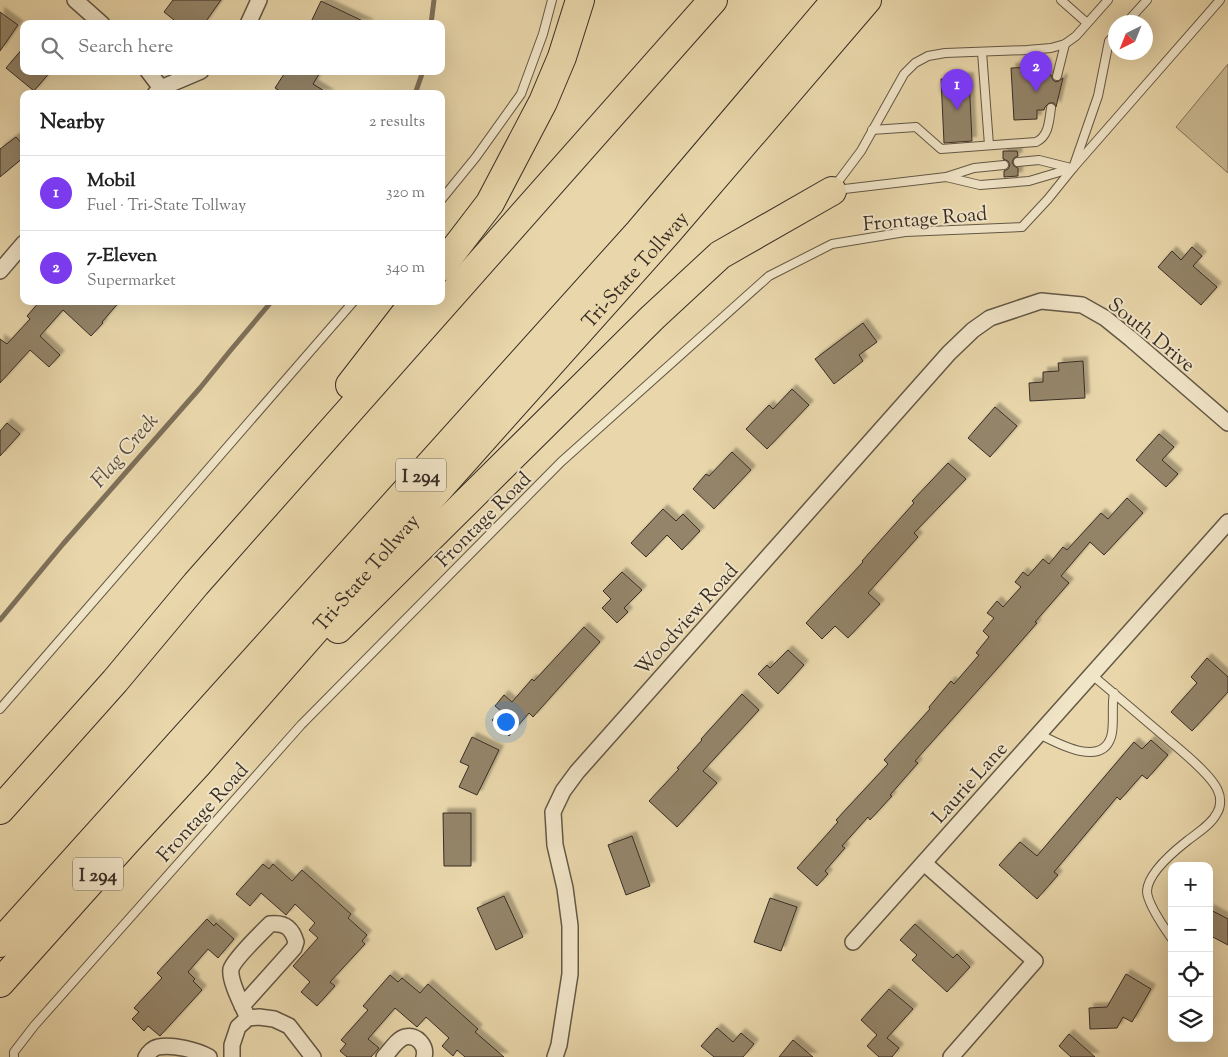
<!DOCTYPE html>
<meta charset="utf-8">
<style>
body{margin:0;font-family:"Sorts Mill Goudy",serif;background:#f6f6f6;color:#222}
.controls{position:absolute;right:15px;bottom:15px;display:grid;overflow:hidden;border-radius:10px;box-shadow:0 5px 20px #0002}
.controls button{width:45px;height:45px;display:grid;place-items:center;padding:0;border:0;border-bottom:1px solid #e0e0e0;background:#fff;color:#222;font:25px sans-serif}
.compass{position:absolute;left:1108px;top:15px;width:45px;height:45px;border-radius:50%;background:#fff;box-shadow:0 5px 20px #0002;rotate:223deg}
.you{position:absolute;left:505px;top:721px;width:18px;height:18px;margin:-12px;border:4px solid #fff;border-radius:50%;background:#1a73e8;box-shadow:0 0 0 8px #1a73e833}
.badge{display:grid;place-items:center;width:32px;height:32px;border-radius:50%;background:#7c3aed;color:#fff;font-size:16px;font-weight:700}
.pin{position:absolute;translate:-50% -41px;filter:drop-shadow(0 1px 2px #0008)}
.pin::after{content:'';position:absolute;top:26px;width:18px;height:15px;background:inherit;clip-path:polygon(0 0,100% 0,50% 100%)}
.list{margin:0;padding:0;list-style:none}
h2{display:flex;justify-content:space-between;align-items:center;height:65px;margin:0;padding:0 20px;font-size:21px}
h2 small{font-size:16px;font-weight:400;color:#767676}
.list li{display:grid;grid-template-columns:32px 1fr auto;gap:15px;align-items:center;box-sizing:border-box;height:75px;padding:0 20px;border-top:1px solid #e0e0e0}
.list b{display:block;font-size:19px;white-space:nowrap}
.list p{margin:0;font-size:16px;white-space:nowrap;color:#767676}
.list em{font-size:16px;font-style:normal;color:#767676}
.icon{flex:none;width:28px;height:28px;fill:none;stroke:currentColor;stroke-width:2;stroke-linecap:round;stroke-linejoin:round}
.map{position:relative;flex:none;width:1228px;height:1057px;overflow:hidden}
.search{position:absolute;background:#fff;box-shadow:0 5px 20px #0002;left:20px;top:20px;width:425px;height:55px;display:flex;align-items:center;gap:12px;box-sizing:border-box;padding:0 18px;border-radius:10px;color:#767676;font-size:19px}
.panel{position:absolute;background:#fff;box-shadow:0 5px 20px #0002;left:20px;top:90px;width:425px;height:215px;border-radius:10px}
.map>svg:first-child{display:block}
.green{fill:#cbba94;stroke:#82745c}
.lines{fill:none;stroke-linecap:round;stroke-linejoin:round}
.stream{stroke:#7e705a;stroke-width:5}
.building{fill:#94856b;stroke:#382d25;filter:url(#shadow)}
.lane-casing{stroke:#645846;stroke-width:10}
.street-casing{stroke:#645846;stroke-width:18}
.highway-casing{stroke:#382d25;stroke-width:30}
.lane{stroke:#f1e5c8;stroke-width:8}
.street{stroke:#f1e5c8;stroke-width:15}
.highway{stroke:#e9d7ab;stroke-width:28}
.labels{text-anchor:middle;stroke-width:4;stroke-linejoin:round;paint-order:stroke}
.shield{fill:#f1e5c8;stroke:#706456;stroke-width:1}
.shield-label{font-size:19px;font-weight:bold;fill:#382d25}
.street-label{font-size:20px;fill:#382d25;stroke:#f1e5c8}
.water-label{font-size:21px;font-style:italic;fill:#55493b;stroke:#f1e5c8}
</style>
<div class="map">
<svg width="1228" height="1057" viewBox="0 0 1228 1057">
<defs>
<filter id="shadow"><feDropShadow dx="4.5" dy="-4.5" stdDeviation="1" flood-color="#0004"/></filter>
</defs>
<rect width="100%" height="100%" fill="#e9d7ab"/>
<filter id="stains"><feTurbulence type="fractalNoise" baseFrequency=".004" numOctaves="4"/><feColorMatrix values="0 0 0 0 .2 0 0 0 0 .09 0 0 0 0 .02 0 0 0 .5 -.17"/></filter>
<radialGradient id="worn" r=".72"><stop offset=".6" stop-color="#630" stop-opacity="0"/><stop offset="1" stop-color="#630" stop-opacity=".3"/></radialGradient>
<!-- green -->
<path class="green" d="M1228 64V173L1176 127Z"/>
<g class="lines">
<!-- stream -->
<g class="stream">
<path d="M431 24 434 0"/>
<path d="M415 94 423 71"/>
<path d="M0 620 63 544 200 388 230 351 272 301"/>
</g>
</g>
<!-- building -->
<g class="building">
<path d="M173 0H221L204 24H179L164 12Z"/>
<path d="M321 1 369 24H310Z"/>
<path d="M0 12 18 25 0 51Z"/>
<path d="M24 47V71H51L34 91 6 68Z"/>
<path d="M1040 67V75H1051L1053 80 1056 82 1059 81 1063 78 1056 107 1054 103H1049L1045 107 1044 110H1037V119L1014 120 1011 68Z"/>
<path d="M286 71H321L313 84 329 94H284L275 88Z"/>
<path d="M969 77 972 141 944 143 941 79Z"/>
<path d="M16 137 24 146V157L0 177V149Z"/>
<path d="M1003 151H1017L1018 156 1014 158 1012 162 1014 166 1018 168V176L1004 177V171L1008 169 1010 165 1008 161 1003 159Z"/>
<path d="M1192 247 1202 256 1193 266 1217 287 1201 305 1158 267 1172 251 1181 260Z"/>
<path d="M40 301H120L102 322 103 323 91 336 63 310 40 336 60 355 49 367 30 350 0 383V339L7 344 30 319 27 316Z"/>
<path d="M863 323 877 342 859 355 863 361 834 384 815 359Z"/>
<path d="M1083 361 1085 398 1030 401 1029 383 1043 382V372L1059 371 1058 363Z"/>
<path d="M792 389 809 405 767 449 746 429 769 405 773 409Z"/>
<path d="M995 407 1017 426 990 457 968 438Z"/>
<path d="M7 423 20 434 0 456V431Z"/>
<path d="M1159 434 1174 447 1162 460 1178 474 1166 487 1136 460Z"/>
<path d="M732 452 751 470 714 509 693 489 706 474 709 476Z"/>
<path d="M948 463 966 479 914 533 918 537 868 593 880 604 848 638 835 626 822 639 806 623 863 562 862 561 914 503 912 501Z"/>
<path d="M1127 498 1143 513 1104 555 1090 542 1061 576 1069 583 1035 622 1037 623 996 670 915 761 918 763 890 795 892 796 870 820 868 817 842 846 845 848 825 871 828 874 817 886 797 868 838 822 836 820 888 764 884 760 930 709 929 707 951 681 954 684 979 655 976 653 989 637 983 631 994 618 987 613 997 601 1003 607 1021 587 1015 582 1023 572 1028 576 1043 559 1049 564 1063 547 1067 550 1101 513 1108 519Z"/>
<path d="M663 509 676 521 683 514 700 531 682 550 667 535 646 557 631 543Z"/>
<path d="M622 572 642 590 624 608 628 612 617 623 602 608 611 599 603 591Z"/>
<path d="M584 627 600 642 533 717 529 713 509 736 492 720 501 711 495 706 504 695 512 702 532 679 534 681Z"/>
<path d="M788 650 804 665 778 694 758 674 767 665 770 668Z"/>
<path d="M1207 658 1228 677V692L1192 731 1171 712 1197 683 1191 677Z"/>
<path d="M742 694 759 710 703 771 717 783 677 827 649 801 679 769 677 768 702 740 701 739Z"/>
<path d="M472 737 499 750 477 795 459 787 469 766 460 762Z"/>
<path d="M1151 740 1168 755 1147 779 1142 775 1120 800 1117 797 1054 872 1058 875 1037 899 999 865 1020 842 1037 856 1134 742 1142 749Z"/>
<path d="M443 813H471V866H444Z"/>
<path d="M632 836 650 886 626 895 608 845Z"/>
<path d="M263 864 269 869 273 864 292 881 302 870 351 914 348 918 367 935 362 941 365 944 330 982 335 986 317 1006 301 992 310 982 293 966 318 938 309 930 315 923 295 904 286 915 261 893 250 906 236 894Z"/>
<path d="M504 896 523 937 496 950 477 908Z"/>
<path d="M770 898 797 907 781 951 754 942Z"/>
<path d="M1209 909 1228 919V945L1209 935Z"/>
<path d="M207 919 214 926 216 923 234 939 218 958 208 949 188 972 195 979 193 981 202 990 160 1036 148 1026 144 1031 132 1019 139 1012 134 1008 162 978 157 973Z"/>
<path d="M915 924 953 958 957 954 970 967 947 992 912 960 917 955 900 940Z"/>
<path d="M1126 974 1151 989 1132 1022 1123 1017 1117 1028 1090 1029 1089 1008 1107 1007Z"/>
<path d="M390 975 398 982 402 978 420 993 428 984 478 1029 475 1032 504 1057H465L457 1050 453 1056 442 1046 449 1038 426 1017 417 1027 395 1008 368 1039 379 1048 371 1057H347L340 1051 346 1044 341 1040 368 1010 363 1006Z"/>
<path d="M889 989 913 1009 887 1038 899 1048 892 1057H879L867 1046 877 1035 861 1020Z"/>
<path d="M717 1028 733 1042 741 1033 754 1044 743 1057H714L701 1046Z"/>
<path d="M1069 1034 1095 1057H1071L1059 1046Z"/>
<path d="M793 1040 813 1057H779Z"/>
</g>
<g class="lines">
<defs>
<g id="lane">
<path d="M1061 0 1087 23"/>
<path d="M1127 22 1147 0"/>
<path d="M982 52 989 145"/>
<path d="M1057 76 1065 44"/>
<path d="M872 130 916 127 941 149 1036 142C1049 136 1049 121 1051 108"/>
<path d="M1018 162 1039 160 1071 168"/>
<path d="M946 177 974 168 1004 165"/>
<path d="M834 187 861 151 904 74 915 63 928 56 945 53 1027 50 1051 48 1065 44 1076 36 1108 0"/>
<path d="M836 190 946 177 980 185 1029 181 1073 168 1220 0"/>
<path d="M441 200 476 157 521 94 543 34 552 0"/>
<path d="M1092 675C1116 695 1140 716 1165 737 1178 748 1212 775 1218 791 1221 797 1221 807 1217 813 1211 825 1197 833 1187 841 1173 852 1148 873 1147 891 1147 903 1165 929 1172 939"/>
<path d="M0 709 354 301"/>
<path d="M1039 734C1057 743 1101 768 1111 737 1115 725 1111 707 1114 693"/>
<path d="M14 1057V1052L34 1026 301 725 561 462 769 276 832 244 905 232 1022 227 1048 199 1073 168 1098 96 1109 41 1116 34"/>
</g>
<g id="street">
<path d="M75 0 102 24"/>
<path d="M248 24 259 0"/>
<path d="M148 71 161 88"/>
<path d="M155 94 161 88 201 71"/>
<path d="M0 271 24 243"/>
<path d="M924 863 1035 961 951 1057"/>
<path d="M853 942 1228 522"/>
<path d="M242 1006 294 948 296 942C292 928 285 922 270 924 261 933 234 959 231 969 229 981 243 1007 248 1018"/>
<path d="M146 1057C148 1053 153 1048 158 1047 172 1044 197 1050 209 1057"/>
<path d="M232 1057V1045L238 1027 248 1018 259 1017 274 1019 289 1026 313 1057"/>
<path d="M384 1057C390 1051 397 1039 405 1037 417 1034 427 1046 424 1057"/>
<path d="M555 1057 559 1045 570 974V926L565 888 555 845 553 812 563 791 577 772 949 353 973 330 990 318 1041 301 1082 305 1105 318 1131 339 1228 423"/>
</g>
<g id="highway">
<path d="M441 267 490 203 543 102 562 57 580 0"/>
<path d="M350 385 415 301"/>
<path d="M338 629 652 318 720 255 832 191"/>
<path d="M0 810 115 681 196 584 713 0"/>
<path d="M0 943 639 232 836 0"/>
<path id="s1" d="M0 983 127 841 197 765 444 483 668 232 867 0"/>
</g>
</defs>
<!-- lane casing -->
<use href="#lane" class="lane-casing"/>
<!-- street casing -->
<use href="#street" class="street-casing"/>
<!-- highway casing -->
<use href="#highway" class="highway-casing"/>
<!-- lane -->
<use href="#lane" class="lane"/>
<!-- street -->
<use href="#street" class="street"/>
<!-- highway -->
<use href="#highway" class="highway"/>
</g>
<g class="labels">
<!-- shield labels -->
<g class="shield">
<rect x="396" y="458.5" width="50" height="33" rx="4"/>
<rect x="73" y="857.5" width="50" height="33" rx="4"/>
</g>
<g class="shield-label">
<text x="421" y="482">I 294</text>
<text x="98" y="881">I 294</text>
</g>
<!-- street labels -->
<g class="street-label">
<text transform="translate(925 218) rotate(-5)" y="7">Frontage Road</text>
<text dy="7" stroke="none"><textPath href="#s1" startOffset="955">Tri-State Tollway</textPath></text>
<text transform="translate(1152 334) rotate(39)" y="7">South Drive</text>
<text transform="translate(483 519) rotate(-45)" y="7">Frontage Road</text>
<text dy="7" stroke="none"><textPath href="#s1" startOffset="550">Tri-State Tollway</textPath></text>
<text transform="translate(686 619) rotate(-48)" y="7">Woodview Road</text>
<text transform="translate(969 782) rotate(-48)" y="7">Laurie Lane</text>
<text transform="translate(202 812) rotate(-48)" y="7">Frontage Road</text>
</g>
<!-- water labels -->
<g class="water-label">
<text transform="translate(124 450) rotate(-49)" y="7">Flag Creek</text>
</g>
</g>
<rect width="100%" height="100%" filter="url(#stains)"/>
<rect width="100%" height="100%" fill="url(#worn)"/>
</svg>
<div class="controls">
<button>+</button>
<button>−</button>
<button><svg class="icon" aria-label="locate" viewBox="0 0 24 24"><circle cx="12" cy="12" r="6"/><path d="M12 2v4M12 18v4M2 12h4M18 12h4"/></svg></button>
<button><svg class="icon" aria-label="layers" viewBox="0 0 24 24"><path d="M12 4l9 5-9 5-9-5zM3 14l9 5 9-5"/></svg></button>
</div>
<svg class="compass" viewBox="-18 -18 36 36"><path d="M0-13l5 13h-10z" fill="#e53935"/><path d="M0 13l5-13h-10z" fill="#767676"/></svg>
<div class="you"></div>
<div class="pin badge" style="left:957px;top:110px">1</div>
<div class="pin badge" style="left:1036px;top:92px">2</div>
<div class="search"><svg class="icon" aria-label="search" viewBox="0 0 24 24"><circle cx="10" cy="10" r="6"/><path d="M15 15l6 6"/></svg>Search here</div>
<section class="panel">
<h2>Nearby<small>2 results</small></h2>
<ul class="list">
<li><span class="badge">1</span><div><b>Mobil</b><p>Fuel · Tri-State Tollway</p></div><em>320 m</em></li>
<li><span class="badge">2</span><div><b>7-Eleven</b><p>Supermarket</p></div><em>340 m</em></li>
</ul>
</section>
</div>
